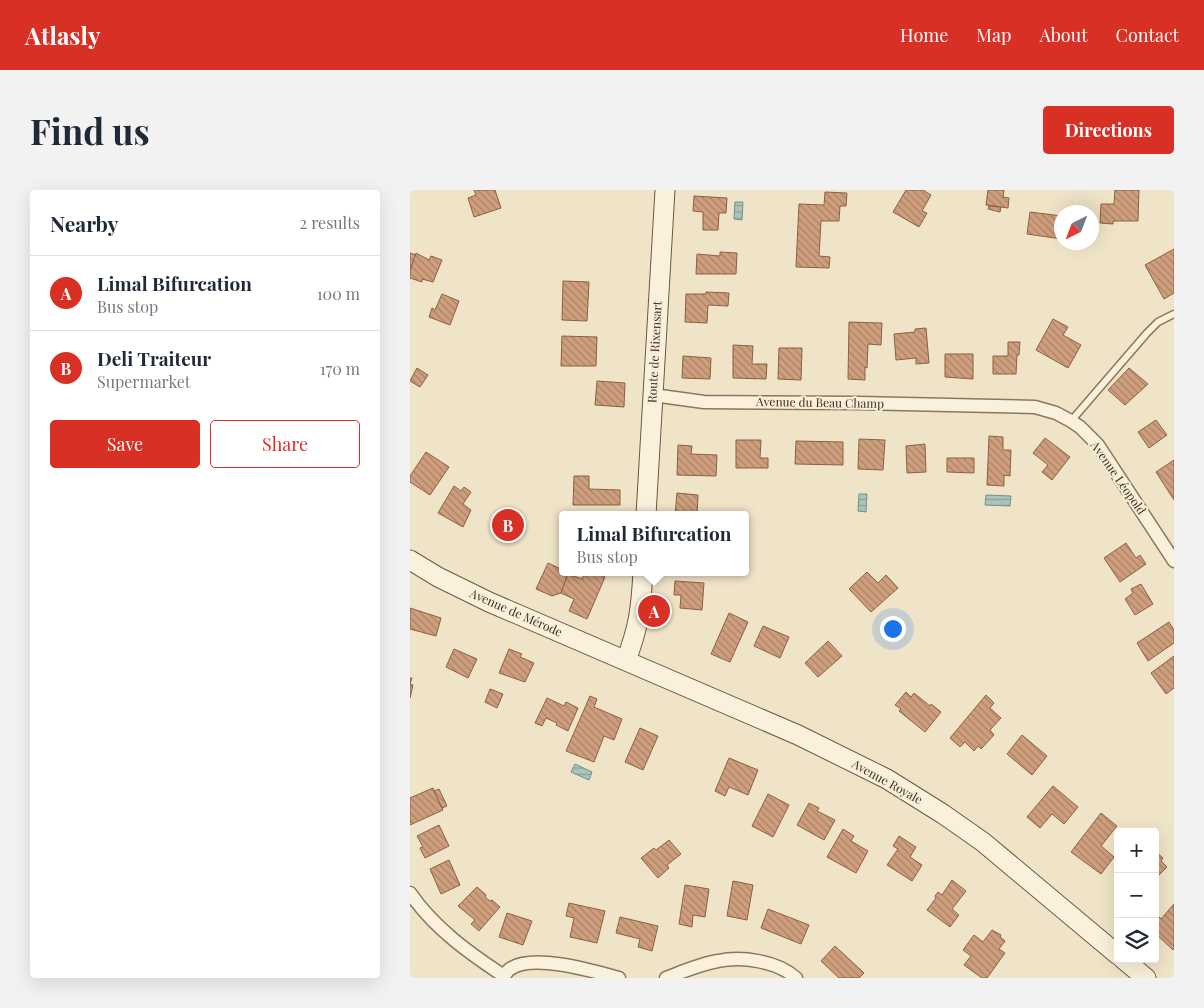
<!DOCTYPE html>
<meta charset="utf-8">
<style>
body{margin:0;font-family:"Playfair Display",serif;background:#f2f2f3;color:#1f2937}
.controls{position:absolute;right:15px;bottom:15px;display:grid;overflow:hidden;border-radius:5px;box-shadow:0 5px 20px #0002}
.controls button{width:45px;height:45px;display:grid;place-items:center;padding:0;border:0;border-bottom:1px solid #e0e1e3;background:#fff;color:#1f2937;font:25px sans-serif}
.compass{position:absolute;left:644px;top:15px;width:45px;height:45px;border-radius:50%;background:#fff;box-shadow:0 5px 20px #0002;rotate:222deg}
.you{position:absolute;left:482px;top:438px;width:18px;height:18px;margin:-12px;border:4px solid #fff;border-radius:50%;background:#1a73e8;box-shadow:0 0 0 8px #1a73e833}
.badge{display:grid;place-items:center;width:32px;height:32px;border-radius:50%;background:#d93025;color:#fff;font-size:16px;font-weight:700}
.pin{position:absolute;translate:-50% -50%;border:2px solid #fff;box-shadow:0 1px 5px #0006}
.popup{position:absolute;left:149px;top:321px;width:190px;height:65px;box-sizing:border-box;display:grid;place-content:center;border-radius:5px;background:#fff;filter:drop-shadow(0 1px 4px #0005);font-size:16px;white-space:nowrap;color:#747a83}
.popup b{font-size:19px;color:#1f2937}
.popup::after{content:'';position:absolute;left:50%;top:100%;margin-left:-10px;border:10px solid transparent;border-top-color:#fff}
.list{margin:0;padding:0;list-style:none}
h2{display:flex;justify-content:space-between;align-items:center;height:65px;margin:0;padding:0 20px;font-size:21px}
h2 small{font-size:16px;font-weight:400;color:#747a83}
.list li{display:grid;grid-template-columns:32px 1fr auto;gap:15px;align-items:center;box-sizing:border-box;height:75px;padding:0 20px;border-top:1px solid #e0e1e3}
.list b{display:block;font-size:19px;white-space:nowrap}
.list p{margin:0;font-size:16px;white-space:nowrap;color:#747a83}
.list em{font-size:16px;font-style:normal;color:#747a83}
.actions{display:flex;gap:10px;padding:15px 20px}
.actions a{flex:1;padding:11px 0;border:1px solid #d93025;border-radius:5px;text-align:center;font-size:18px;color:#d93025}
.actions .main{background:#d93025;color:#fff}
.icon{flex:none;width:28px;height:28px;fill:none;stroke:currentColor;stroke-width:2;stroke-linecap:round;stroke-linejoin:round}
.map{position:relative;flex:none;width:764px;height:788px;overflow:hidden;border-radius:5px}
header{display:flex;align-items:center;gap:30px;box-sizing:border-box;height:70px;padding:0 25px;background:#d93025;color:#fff}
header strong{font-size:24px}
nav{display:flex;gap:28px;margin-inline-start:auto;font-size:18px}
.intro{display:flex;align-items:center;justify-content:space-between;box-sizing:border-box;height:120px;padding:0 30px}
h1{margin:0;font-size:35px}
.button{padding:12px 22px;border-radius:5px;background:#d93025;color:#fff;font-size:18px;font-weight:700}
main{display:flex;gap:30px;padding:0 30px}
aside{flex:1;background:#fff;border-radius:5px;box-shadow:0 5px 20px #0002}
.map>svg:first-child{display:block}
.water{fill:url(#water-rules);stroke:#6f938a}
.building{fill:url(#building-back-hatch);stroke:#8d5f41}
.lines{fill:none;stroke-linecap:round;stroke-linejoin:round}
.lane-casing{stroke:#8d765c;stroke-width:9}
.street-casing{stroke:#8d765c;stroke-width:15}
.secondary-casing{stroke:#6f573f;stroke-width:21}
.lane{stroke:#faf1dc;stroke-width:6}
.street{stroke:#faf1dc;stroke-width:12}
.secondary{stroke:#faf1dc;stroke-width:19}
.labels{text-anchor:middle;stroke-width:4;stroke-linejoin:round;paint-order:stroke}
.street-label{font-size:12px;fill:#3d2e20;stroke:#f7eed8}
</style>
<header>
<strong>Atlasly</strong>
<nav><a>Home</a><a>Map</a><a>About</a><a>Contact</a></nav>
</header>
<div class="intro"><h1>Find us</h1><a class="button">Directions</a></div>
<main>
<aside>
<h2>Nearby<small>2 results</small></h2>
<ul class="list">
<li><span class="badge">A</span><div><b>Limal Bifurcation</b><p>Bus stop</p></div><em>100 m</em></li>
<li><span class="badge">B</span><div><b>Deli Traiteur</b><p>Supermarket</p></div><em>170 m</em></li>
</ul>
<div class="actions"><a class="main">Save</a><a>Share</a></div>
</aside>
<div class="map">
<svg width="764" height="788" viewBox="0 0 764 788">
<defs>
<pattern id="water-rules" width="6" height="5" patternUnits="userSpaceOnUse" patternTransform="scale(1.25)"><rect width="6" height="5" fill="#a9c4bc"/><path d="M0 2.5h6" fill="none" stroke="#8ba098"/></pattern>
<pattern id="building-back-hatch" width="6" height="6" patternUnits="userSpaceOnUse" patternTransform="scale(1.25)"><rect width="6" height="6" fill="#cf9f7d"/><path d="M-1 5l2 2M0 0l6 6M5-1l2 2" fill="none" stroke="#a98266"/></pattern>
</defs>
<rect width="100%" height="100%" fill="#f0e4c8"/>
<!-- water -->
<g class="water">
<path d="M325 12H333L332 30 324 29Z"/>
<path d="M449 304H457L456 322 448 321Z"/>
<path d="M576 305 601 306 600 316 575 315Z"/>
<path d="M165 574 182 582 179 590 161 582Z"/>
</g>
<!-- building -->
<g class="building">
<path d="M64 0H85L91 18 64 27 58 8 66 5Z"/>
<path d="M496 0H513L521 5 512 21 517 23 509 37 483 22Z"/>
<path d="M578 0H594L593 7 599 8 598 18 576 15Z"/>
<path d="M705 0H729L728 31H703V34L690 33 691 14H704Z"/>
<path d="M415 2 437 3 436 16H430L429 31H411L409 66 420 67 419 78 386 77 389 14 414 15Z"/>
<path d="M284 6 317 8 316 23H309L308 40H293V22L283 21Z"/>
<path d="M579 16 591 17 590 22 578 19Z"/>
<path d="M620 22 652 26V49L617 44Z"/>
<path d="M764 59V103L754 109 735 75Z"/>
<path d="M310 62 327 63 326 84H286L287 64 310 66Z"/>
<path d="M0 63 6 65 0 81Z"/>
<path d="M6 63 19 70 21 66 32 70 23 92 12 89V92L0 88V81Z"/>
<path d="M153 91 179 92 177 131 152 130Z"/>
<path d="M296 102 319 103 318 116 298 115 297 133 275 132 276 104H296Z"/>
<path d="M32 104 49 111 40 135 19 127 22 118 25 120Z"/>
<path d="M643 129 658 137 653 145 671 155 658 178 626 160Z"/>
<path d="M439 132 472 133 471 155 458 154 457 178 455 177V190L438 189Z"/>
<path d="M516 138 519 173 506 174V168L486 170 484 144 505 142V139Z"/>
<path d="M152 146 187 147 186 176H151Z"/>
<path d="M598 152H610L609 165H607L606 184H583V166H598Z"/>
<path d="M323 155 343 156 342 174H357L356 189 323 188Z"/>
<path d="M369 158H392L391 190 368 189Z"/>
<path d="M535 164H563V189L535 187Z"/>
<path d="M273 166 301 168 300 189 272 188Z"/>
<path d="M7 178 18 185 10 197 0 191Z"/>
<path d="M719 178 738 194 715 215 698 200Z"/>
<path d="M187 191 215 193 214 217 185 215Z"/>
<path d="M746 230 757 245 739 258 728 242Z"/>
<path d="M579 246 593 247V260H601L600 286 594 285V296L577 295Z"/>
<path d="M635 248 660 267 642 290 632 282 638 275 623 263Z"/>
<path d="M449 249 475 250 473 280 448 279Z"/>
<path d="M326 250H351L350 268H358V278H326Z"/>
<path d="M386 251 433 252V275L385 274Z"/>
<path d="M515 254 516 282 497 283 496 256Z"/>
<path d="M268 255 282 256 281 264 307 265 306 286 267 285Z"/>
<path d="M16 262 39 277 20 305 0 292V286Z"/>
<path d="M537 268H564V283L537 282Z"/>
<path d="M764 270V310L746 282Z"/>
<path d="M164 286H179V299L210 300V315H163Z"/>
<path d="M44 296 51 301 54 297 61 302 53 314 61 320 53 337 28 323Z"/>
<path d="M267 303 288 305 287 325H265Z"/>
<path d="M716 353 726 368 730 365 736 374 710 392 694 368Z"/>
<path d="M138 373 153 380V382H159L151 403 142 406 126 399Z"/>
<path d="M175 382H184L195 387 177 429 159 421 164 409 151 403 158 384 172 389Z"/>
<path d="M457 382 468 393 476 385 488 398 461 422 439 399Z"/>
<path d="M265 391 294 393 292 420 270 418 271 405H264Z"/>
<path d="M731 394 743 414 725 425 715 409 723 403 721 399Z"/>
<path d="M0 418 31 428 26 446 0 439Z"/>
<path d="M319 423 338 432 320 472 301 464Z"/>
<path d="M759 432 764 440V453L738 471 727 453Z"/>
<path d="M353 436 379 447 370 468 344 456Z"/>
<path d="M418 451 432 466 408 487 395 473Z"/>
<path d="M44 459 67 469 58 488 36 477Z"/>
<path d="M99 459 112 464 110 467 124 473 115 492 89 483Z"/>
<path d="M764 466V498L756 504 741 483Z"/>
<path d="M0 488H2L0 494 3 495 0 508Z"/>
<path d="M80 499 93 504 87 518 75 512Z"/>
<path d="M496 502 501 507 504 503 520 516 521 514 531 522 515 542 489 521 491 519 485 515Z"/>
<path d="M576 505 584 513 580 518 591 528 580 540 584 545 571 559 568 556 564 561 555 552 550 557 540 548Z"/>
<path d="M180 506 187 509 184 517 212 529 204 550 194 546 184 572 156 561Z"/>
<path d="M137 508 154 516 156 512 168 518 158 541 146 535 147 533 136 528 132 536 125 533Z"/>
<path d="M230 538 248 546 233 580 215 572Z"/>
<path d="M612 545 637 566 622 585 597 564Z"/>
<path d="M319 568 348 580 338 605 319 597 315 606 305 601Z"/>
<path d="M643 596 668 617 654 634 642 624 630 638 617 627Z"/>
<path d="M23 598 33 620 0 635V608Z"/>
<path d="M29 599 37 616 32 618 24 601Z"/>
<path d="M358 604 379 615 363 647 342 636Z"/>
<path d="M399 613 409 618 407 621 425 630 414 650 387 635Z"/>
<path d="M691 623 707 636 691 656 704 667 691 684 661 662Z"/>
<path d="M29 635 39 656 15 668 10 658 13 657 7 646Z"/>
<path d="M433 639 444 646 441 651 458 661 446 683 417 667Z"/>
<path d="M489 646 506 657 500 667 512 675 502 691 477 675 488 659 483 656Z"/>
<path d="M259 650 271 664 257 675 259 678 248 688 231 668 244 658 246 660Z"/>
<path d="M745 661 753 668 751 671 757 677 745 689Z"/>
<path d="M39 670 50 695 31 704 20 679Z"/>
<path d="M542 690 556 701 542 719 549 725 540 737 517 720 526 708 525 706 528 702 532 705Z"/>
<path d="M323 691 343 695 337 730 317 726Z"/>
<path d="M275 695 299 699 295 727 283 725 282 737 269 734Z"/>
<path d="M67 697 76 705 75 707 80 711 82 710 90 717 69 741 61 734 65 730 48 716Z"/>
<path d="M159 713 195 721 187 753 160 747 164 728 156 726Z"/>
<path d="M764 714V758L763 760 745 743V731L749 727 751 729Z"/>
<path d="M358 719 399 735 391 754 351 738Z"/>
<path d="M97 723 122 731 113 755 89 747Z"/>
<path d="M210 727 248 736 242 761 228 757 230 749 206 743Z"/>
<path d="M582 740 591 745 590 747 595 751 589 759 595 763 577 788H572L554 775 561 766 553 760 564 745 573 752Z"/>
<path d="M425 756 454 783 449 788H429L411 771Z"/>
</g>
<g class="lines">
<defs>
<path id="lane" d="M661 231 737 143 748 132 764 124"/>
<g id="street">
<path d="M243 205 294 212 448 213 625 217 646 223 661 231 670 237 688 255 764 371"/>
<path d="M0 703C24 738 59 763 94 786"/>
<path d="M93 788C95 785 97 781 100 779 123 763 183 781 209 788"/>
<path d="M256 788C272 782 290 774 308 771 332 766 367 771 386 788"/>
</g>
<g id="secondary">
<path d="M236 325 255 0"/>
<path d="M0 370 28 387 79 412 388 545 477 589 533 624 573 652 708 765"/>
<path d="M216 470C229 437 231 417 233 382"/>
<path d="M713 769 736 788"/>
</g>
</defs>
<!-- lane casing -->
<use href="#lane" class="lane-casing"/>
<!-- street casing -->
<use href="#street" class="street-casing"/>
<!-- secondary casing -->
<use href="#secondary" class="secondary-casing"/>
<!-- lane -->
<use href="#lane" class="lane"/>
<!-- street -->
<use href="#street" class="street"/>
<!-- secondary -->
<use href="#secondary" class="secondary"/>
</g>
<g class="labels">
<!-- street labels -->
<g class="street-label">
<text transform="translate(245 162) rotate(-87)" y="4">Route de Rixensart</text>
<text transform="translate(410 213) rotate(1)" y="4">Avenue du Beau Champ</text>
<text transform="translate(708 288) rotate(55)" y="4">Avenue Léopold</text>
<text transform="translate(106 423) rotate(24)" y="4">Avenue de Mérode</text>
<text transform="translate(477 592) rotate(29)" y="4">Avenue Royale</text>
</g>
</g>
</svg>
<div class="controls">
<button>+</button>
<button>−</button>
<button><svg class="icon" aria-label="layers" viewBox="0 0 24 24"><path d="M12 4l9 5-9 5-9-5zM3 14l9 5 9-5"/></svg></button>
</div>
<svg class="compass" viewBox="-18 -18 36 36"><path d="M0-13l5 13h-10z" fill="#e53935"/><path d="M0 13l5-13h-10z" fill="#747a83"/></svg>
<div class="you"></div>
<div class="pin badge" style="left:244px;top:421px">A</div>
<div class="popup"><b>Limal Bifurcation</b>Bus stop</div>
<div class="pin badge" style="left:98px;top:335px">B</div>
</div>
</main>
